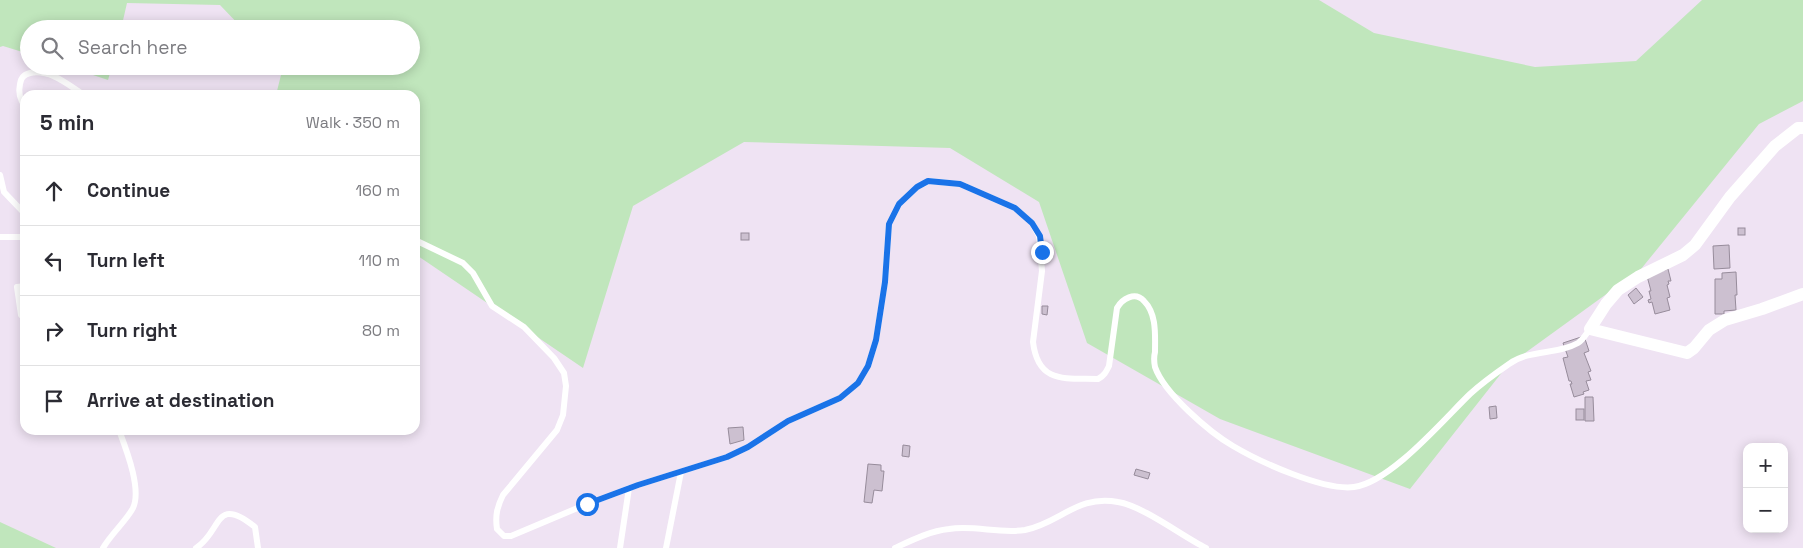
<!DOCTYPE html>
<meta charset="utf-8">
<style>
body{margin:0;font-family:"Space Grotesk",sans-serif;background:#f2f2f3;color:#2b2b33}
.controls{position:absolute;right:15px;bottom:15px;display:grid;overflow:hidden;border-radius:10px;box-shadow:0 2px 12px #0003}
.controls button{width:45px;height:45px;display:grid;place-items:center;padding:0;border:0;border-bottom:1px solid #e1e1e2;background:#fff;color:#2b2b33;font:25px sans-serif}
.stop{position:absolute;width:15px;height:15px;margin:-11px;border:4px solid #1a73e8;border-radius:50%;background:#fff}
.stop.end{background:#1a73e8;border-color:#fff;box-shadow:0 1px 5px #0008}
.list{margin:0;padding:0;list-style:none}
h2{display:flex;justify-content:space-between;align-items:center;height:65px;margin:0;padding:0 20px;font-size:21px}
h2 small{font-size:16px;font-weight:400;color:#7c7c81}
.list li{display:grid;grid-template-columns:32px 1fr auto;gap:15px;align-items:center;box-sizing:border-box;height:70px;padding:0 20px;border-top:1px solid #e1e1e2}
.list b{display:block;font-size:19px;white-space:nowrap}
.list em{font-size:16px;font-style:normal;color:#7c7c81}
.icon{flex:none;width:28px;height:28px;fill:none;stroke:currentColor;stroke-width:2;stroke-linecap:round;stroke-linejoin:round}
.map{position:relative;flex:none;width:1803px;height:548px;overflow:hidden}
.search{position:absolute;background:#fff;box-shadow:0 2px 12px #0003;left:20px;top:20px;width:400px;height:55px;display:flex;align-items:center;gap:12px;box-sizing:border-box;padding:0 18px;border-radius:28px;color:#7c7c81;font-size:19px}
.panel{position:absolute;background:#fff;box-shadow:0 2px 12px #0003;left:20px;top:90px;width:400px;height:345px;border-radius:15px}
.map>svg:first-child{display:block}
.green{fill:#c0e6bc}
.building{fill:#ccc0d0;stroke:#978c9b}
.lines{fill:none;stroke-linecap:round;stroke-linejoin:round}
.lane{stroke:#fff;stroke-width:6}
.street{stroke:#fff;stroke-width:12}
.route{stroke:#1a73e8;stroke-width:6}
</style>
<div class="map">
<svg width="1803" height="548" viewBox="0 0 1803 548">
<rect width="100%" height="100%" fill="#efe3f3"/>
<!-- green -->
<g class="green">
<path d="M0 0H1319L1374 33 1535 67 1636 61 1702 0H1803V101L1759 124 1641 269 1507 366 1410 489 1220 419 1087 343 1039 202 950 148 744 142 633 206 583 368 415 254V95H276L282 71 278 66H411V29H243L220 5 127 3 121 29H29V54L3 46 0 47Z"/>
<path d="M66 66H112L108 80Z"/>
<path d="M0 522 56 548H0Z"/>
</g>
<!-- building -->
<g class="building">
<path d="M164 66H175L176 71 165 73Z"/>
<rect x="1738" y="228" width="7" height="7"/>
<rect x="741" y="233" width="8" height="7"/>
<path d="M1729 245 1730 268 1714 269 1713 246Z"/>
<path d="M1668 269 1671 281H1668L1669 284 1667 285 1670 297 1667 298 1670 310 1655 314 1652 302 1649 303 1648 300 1651 299 1649 291H1651L1647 276Z"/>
<path d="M1736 272 1737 295H1735L1736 310 1724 311V314H1715V279H1722V273Z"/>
<path d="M1636 288 1643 297 1634 304 1628 295Z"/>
<path d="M1042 306H1048L1047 315 1042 314Z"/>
<path d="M1584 336 1589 351 1584 353 1591 371 1588 372 1591 380 1586 381 1589 390 1583 392 1584 394 1574 397 1570 384H1572L1571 381H1569L1563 358 1568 357 1563 343Z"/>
<path d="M1585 397H1593L1594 421H1585Z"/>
<path d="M1496 406 1497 418 1490 419 1489 407Z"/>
<rect x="1576" y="409" width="8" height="11"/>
<path d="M743 427 744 440 730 444 728 428Z"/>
<path d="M903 445 910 446 909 457 902 456Z"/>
<path d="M868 464 881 465V471H884L882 491 874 490 872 503 864 502Z"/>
<path d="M1136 469 1150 473 1148 479 1134 475Z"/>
</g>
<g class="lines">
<!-- lane -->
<g class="lane">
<path d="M25 107C20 99 18 93 20 84 21 78 23 75 30 73 50 69 67 84 84 95"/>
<path d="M0 175 4 192 25 214"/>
<path d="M0 237H25"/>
<path d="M415 240 463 263 473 273 492 306 524 327 554 358 564 373 566 386 563 415 557 430 503 495C497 507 495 516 497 529L504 536H511L587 504 638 485 727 457 748 447 788 421 840 398 858 383 868 366 876 340 885 282 889 224 899 204 917 187 929 181 960 184 1015 208 1032 223 1039 236 1042 271 1033 342C1038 384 1065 378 1098 379 1104 376 1106 372 1109 366L1117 308C1122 299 1135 291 1144 301 1157 314 1155 335 1155 352 1154 356 1154 362 1155 367 1164 393 1209 432 1233 446 1260 462 1324 491 1354 487 1391 482 1443 420 1470 394 1482 383 1496 373 1509 364 1530 349 1557 355 1578 343 1583 340 1586 334 1590 329"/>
<path d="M25 286 17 287 21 315 25 318"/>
<path d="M103 548C111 534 127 520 133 508 142 489 126 449 119 430"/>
<path d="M196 548C222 532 214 494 255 527L258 548"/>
<path d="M620 548 629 488"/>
<path d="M666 548 681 472"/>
<path d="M895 548C912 540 930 531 949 529 974 525 1000 534 1025 530 1060 523 1078 494 1118 502 1143 506 1182 536 1206 548"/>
</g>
<!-- street -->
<path class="street" d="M1803 128H1798L1775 146 1730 197 1695 245 1683 255 1638 277 1618 290 1606 304 1590 329 1687 353 1694 348 1709 330 1725 320 1762 309 1803 294"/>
</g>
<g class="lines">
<!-- route -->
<path class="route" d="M587 504 638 485 727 457 748 447 788 421 840 398 858 383 868 366 876 340 885 282 889 224 899 204 917 187 928 181 960 184 1015 208 1032 223 1040 236 1042 252"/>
</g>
</svg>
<div class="controls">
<button>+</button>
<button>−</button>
</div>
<div class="stop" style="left:587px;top:504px"></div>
<div class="stop end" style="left:1042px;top:252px"></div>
<div class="search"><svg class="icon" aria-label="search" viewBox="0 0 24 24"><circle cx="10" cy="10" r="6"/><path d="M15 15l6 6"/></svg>Search here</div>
<section class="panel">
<h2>5 min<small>Walk · 350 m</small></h2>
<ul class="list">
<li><svg class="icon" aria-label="ahead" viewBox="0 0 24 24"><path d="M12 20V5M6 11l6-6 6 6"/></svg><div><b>Continue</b></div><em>160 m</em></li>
<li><svg class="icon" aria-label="left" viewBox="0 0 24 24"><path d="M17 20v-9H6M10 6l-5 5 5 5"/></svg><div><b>Turn left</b></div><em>110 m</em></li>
<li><svg class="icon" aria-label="right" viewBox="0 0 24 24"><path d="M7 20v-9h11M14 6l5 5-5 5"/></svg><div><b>Turn right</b></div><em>80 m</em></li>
<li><svg class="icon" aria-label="arrive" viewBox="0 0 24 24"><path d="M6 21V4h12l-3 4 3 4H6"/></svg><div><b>Arrive at destination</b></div></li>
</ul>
</section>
</div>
